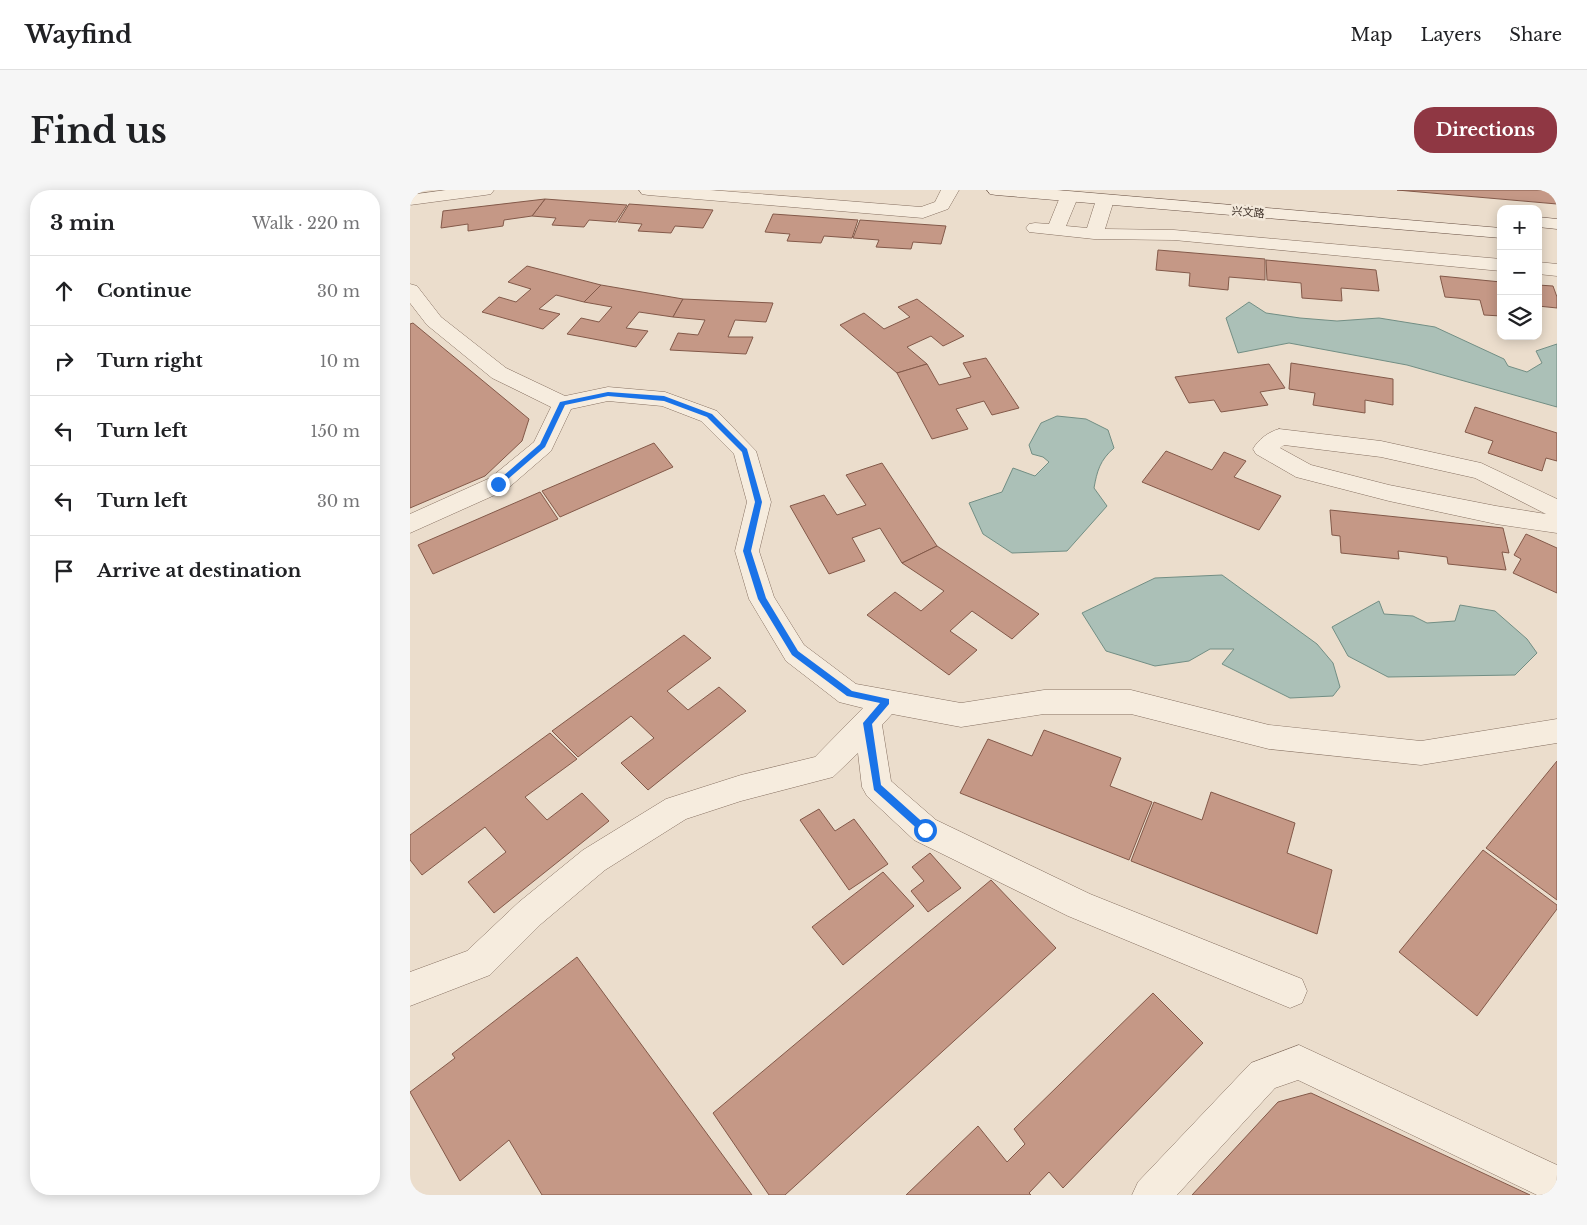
<!DOCTYPE html>
<meta charset="utf-8">
<style>
body{margin:0;font-family:"Libre Baskerville","Noto Sans SC",serif;background:#f6f6f6;color:#202124}
.controls{position:absolute;right:15px;top:15px;display:grid;overflow:hidden;border-radius:10px;box-shadow:0 2px 12px #0003}
.controls button{width:45px;height:45px;display:grid;place-items:center;padding:0;border:0;border-bottom:1px solid #e0e0e0;background:#fff;color:#202124;font:25px sans-serif}
.stop{position:absolute;width:15px;height:15px;margin:-11px;border:4px solid #1a73e8;border-radius:50%;background:#fff}
.stop.end{background:#1a73e8;border-color:#fff;box-shadow:0 1px 5px #0008}
.list{margin:0;padding:0;list-style:none}
h2{display:flex;justify-content:space-between;align-items:center;height:65px;margin:0;padding:0 20px;font-size:21px}
h2 small{font-size:16px;font-weight:400;color:#757577}
.list li{display:grid;grid-template-columns:32px 1fr auto;gap:15px;align-items:center;box-sizing:border-box;height:70px;padding:0 20px;border-top:1px solid #e0e0e0}
.list b{display:block;font-size:19px;white-space:nowrap}
.list em{font-size:16px;font-style:normal;color:#757577}
.icon{flex:none;width:28px;height:28px;fill:none;stroke:currentColor;stroke-width:2;stroke-linecap:round;stroke-linejoin:round}
.map{position:relative;flex:none;width:1147px;height:1005px;overflow:hidden;border-radius:20px}
header{display:flex;align-items:center;gap:30px;box-sizing:border-box;height:70px;padding:0 25px;background:#fff;border-bottom:1px solid #e0e0e0}
header strong{font-size:24px}
nav{display:flex;gap:28px;margin-inline-start:auto;font-size:18px}
.intro{display:flex;align-items:center;justify-content:space-between;box-sizing:border-box;height:120px;padding:0 30px}
h1{margin:0;font-size:35px}
.button{padding:12px 22px;border-radius:20px;background:#8f3743;color:#fff;font-size:18px;font-weight:700}
main{display:flex;gap:30px;padding:0 30px}
aside{flex:1;background:#fff;border-radius:20px;box-shadow:0 2px 12px #0003}
.map>svg:first-child{display:block}
.water{fill:#abc0b7;stroke:#728e84}
.building{fill:#c59886;stroke:#835949}
.lines{fill:none;stroke-linecap:round;stroke-linejoin:round}
.minor-casing{stroke:#867061;stroke-width:1}
.secondary-casing{stroke:#695144;stroke-width:1}
.minor{fill:#f6ecde;fill-rule:evenodd}
.secondary{fill:#f6ecde;fill-rule:evenodd}
.route{fill:#1a73e8}
.labels{text-anchor:middle;stroke-width:5;stroke-linejoin:round;paint-order:stroke}
.far-street-label{font-size:11px;fill:#392b23;stroke:#f3e9db}
</style>
<header>
<strong>Wayfind</strong>
<nav><a>Map</a><a>Layers</a><a>Share</a></nav>
</header>
<div class="intro"><h1>Find us</h1><a class="button">Directions</a></div>
<main>
<aside>
<h2>3 min<small>Walk · 220 m</small></h2>
<ul class="list">
<li><svg class="icon" aria-label="ahead" viewBox="0 0 24 24"><path d="M12 20V5M6 11l6-6 6 6"/></svg><div><b>Continue</b></div><em>30 m</em></li>
<li><svg class="icon" aria-label="right" viewBox="0 0 24 24"><path d="M7 20v-9h11M14 6l5 5-5 5"/></svg><div><b>Turn right</b></div><em>10 m</em></li>
<li><svg class="icon" aria-label="left" viewBox="0 0 24 24"><path d="M17 20v-9H6M10 6l-5 5 5 5"/></svg><div><b>Turn left</b></div><em>150 m</em></li>
<li><svg class="icon" aria-label="left" viewBox="0 0 24 24"><path d="M17 20v-9H6M10 6l-5 5 5 5"/></svg><div><b>Turn left</b></div><em>30 m</em></li>
<li><svg class="icon" aria-label="arrive" viewBox="0 0 24 24"><path d="M6 21V4h12l-3 4 3 4H6"/></svg><div><b>Arrive at destination</b></div></li>
</ul>
</aside>
<div class="map">
<svg width="1147" height="1005" viewBox="0 0 1147 1005">
<rect width="100%" height="100%" fill="#ebddcc"/>
<!-- water -->
<g class="water">
<path d="M839 112 856 123 890 128 927 131 969 128 1025 137 1094 169 1098 176 1117 182 1132 173 1126 161 1147 154V217L997 175 879 153 828 163 816 128Z"/>
<path d="M647 226 676 229 698 240 704 258C690 270 687 281 684 298L697 316 657 361 602 363 573 344 559 313 592 302 603 278 625 286 639 272 633 267 622 264 619 255 631 233Z"/>
<path d="M812 385 907 454 923 473 930 497 923 506 880 508 812 474 824 459H800L779 471 745 476 696 461 672 423 745 388Z"/>
<path d="M969 411 974 424 1003 426 1017 433 1045 431 1050 415 1085 421 1117 449 1127 463 1105 485 978 487 938 466 922 437Z"/>
</g>
<!-- building -->
<g class="building">
<path d="M987 0H1147V14Z"/>
<path d="M135 9 217 15 206 32 179 30 174 37 142 35 146 28 122 26Z"/>
<path d="M135 9 122 26 94 30 93 36 58 41V34L31 38 33 21Z"/>
<path d="M219 14 303 20 293 38 265 36 261 43 228 41 232 34 208 32Z"/>
<path d="M363 24 448 30 442 48 414 46 411 53 377 51 380 44 355 42Z"/>
<path d="M450 30 536 36 531 54 503 52 501 59 466 57 469 50 443 48Z"/>
<path d="M748 60 855 69V90L819 87 818 100 779 96 780 83 746 80Z"/>
<path d="M856 70 966 80 969 101 931 98 932 111 892 108 891 93 857 90Z"/>
<path d="M117 76 191 95 174 112 146 105 129 119 150 124 133 139 72 122 89 107 106 112 121 99 98 92Z"/>
<path d="M1030 86 1091 92V126L1074 125 1070 110 1035 107Z"/>
<path d="M191 95 273 109 263 127 229 122 216 138 238 141 226 157 157 144 171 128 189 132 202 117 174 112Z"/>
<path d="M1128 95 1143 96 1147 107V118L1128 116Z"/>
<path d="M273 109 363 113 356 132 325 130 318 147H343L336 164 260 160 268 143 288 145 295 130 263 127Z"/>
<path d="M507 109 554 146 533 156 521 146 497 157 517 174 487 183 430 135 454 123 474 139 500 127 488 117Z"/>
<path d="M3 133 119 229 112 251 75 286 0 318V134Z"/>
<path d="M576 168 609 218 582 225 574 211 546 219 558 239 522 249 487 183 517 174 529 195 561 187 553 173Z"/>
<path d="M881 173 983 189V215L955 210V223L903 215 905 203 879 199Z"/>
<path d="M859 174 875 198 850 202 858 215 811 222 804 210 779 213 765 187Z"/>
<path d="M1065 217 1147 243V271L1136 268 1132 281 1078 263 1083 251 1055 242Z"/>
<path d="M244 253 263 277 150 327 132 301Z"/>
<path d="M756 261 802 280 814 262 836 271 824 287 871 306 849 340 732 292Z"/>
<path d="M472 273 527 356 492 373 470 338 442 348 455 371 419 384 380 316 414 305 427 325 456 315 436 285Z"/>
<path d="M130 302 148 329 23 384 8 355Z"/>
<path d="M920 320 1093 338 1099 363 1092 362 1096 380 1038 374 1037 367 988 361 989 369 931 363 930 346 922 345Z"/>
<path d="M1116 344 1147 358V403L1103 383 1111 369 1104 365Z"/>
<path d="M527 356 629 424 602 449 562 421 540 441 567 460 539 485 457 425 485 402 511 421 534 401 492 373Z"/>
<path d="M274 445 301 468 257 501 278 520 309 497 336 521 238 600 211 573 244 548 221 526 168 567 142 541Z"/>
<path d="M634 540 711 568 700 596 742 612 719 670 550 603 578 549 622 566Z"/>
<path d="M140 543 167 569 115 607 137 630 172 603 199 631 84 723 58 692 96 662 75 637 12 685 0 670V645Z"/>
<path d="M1147 571V710L1076 658Z"/>
<path d="M801 602 885 633 877 663 922 680 907 744 721 671 744 612 792 630Z"/>
<path d="M409 619 425 641 444 629 478 674 439 700 390 630Z"/>
<path d="M1073 660 1147 715V719L1067 826 989 762Z"/>
<path d="M520 663 551 698 518 722 501 701 514 691 502 677Z"/>
<path d="M473 682 504 716 433 775 402 737Z"/>
<path d="M581 690 646 758 375 1005H359L303 923Z"/>
<path d="M167 767 342 1005H132L99 950 50 991 0 902 45 868 42 864Z"/>
<path d="M743 803 793 853 653 998 639 982 619 1003 621 1005H496L568 936 597 972 615 954 604 939Z"/>
<path d="M901 903 1120 1005H782L868 912Z"/>
</g>
<g class="lines">
<defs>
<g id="minor">
<path d="M36 0H84L81 4 75 5 0 15V5Z"/>
<path d="M229 0H300L511 17 525 12 531 0H549L538 19 513 28 238 5 232 4Z"/>
<path d="M659 2 665 3 668 7 656 36 677 38 686 10 689 6 695 5 701 6 704 10 695 39 764 40 1091 69V81L764 50 684 49 619 42 616 38 619 34 625 33 639 34 650 7 653 3Z"/>
<path d="M1128 72 1147 74V86L1128 84Z"/>
<path d="M0 94 7 96 31 127 96 178 155 206 198 197 255 202 307 221 346 261 361 312 349 361 364 407 394 455 446 494 551 513 634 500H721L859 535 1011 551 1147 529V553L1011 575 859 559 721 524H634L551 537 482 524 472 535 481 591 526 630 680 704 892 789 897 801 892 813 880 818 658 726 504 650 457 606 452 597 448 563 423 587 331 611 276 629 195 680 131 734 80 785 0 816V782L57 761 109 712 173 660 256 609 331 585 405 567 453 518 429 512 376 471 339 409 325 361 337 312 324 264 291 231 252 216 198 211 161 219 141 261 96 300 0 343V324L80 288 124 252 141 217 82 188 17 135 0 113Z"/>
<path d="M869 239 971 251 1071 273 1147 309V343L1086 334 979 311 886 287 846 264 843 259C848 250 858 242 869 239ZM874 255 971 267 1065 288 1136 324 1086 316 979 295 901 275 870 258Z"/>
<path d="M889 855 1147 975V1005H1127L888 890 865 898 767 1005H722L728 992 841 873Z"/>
</g>
<g id="secondary">
<path d="M577 0H647L1091 38V48L586 5 580 4Z"/>
<path d="M1128 27 1147 29V39L1128 37Z"/>
</g>
</defs>
<!-- minor casing -->
<use href="#minor" class="minor-casing"/>
<!-- secondary casing -->
<use href="#secondary" class="secondary-casing"/>
<!-- minor -->
<use href="#minor" class="minor"/>
<!-- secondary -->
<use href="#secondary" class="secondary"/>
</g>
<!-- route -->
<path class="route" d="M198 202 254 206 302 224 337 259 352 312 341 361 356 408 388 461 442 501 479 509V514L462 534 471 595 518 637V643H512L464 600 453 533 470 513 437 506 382 465 348 409 333 361 345 312 332 262 297 227 254 211 198 206 155 215 135 257 90 296H85V293L130 254 150 212Z"/>
<g class="labels">
<!-- far-street labels -->
<g class="far-street-label">
<text transform="translate(838 22) rotate(5)" y="4">兴文路</text>
</g>
</g>
</svg>
<div class="controls">
<button>+</button>
<button>−</button>
<button><svg class="icon" aria-label="layers" viewBox="0 0 24 24"><path d="M12 4l9 5-9 5-9-5zM3 14l9 5 9-5"/></svg></button>
</div>
<div class="stop" style="left:515px;top:640px"></div>
<div class="stop end" style="left:88px;top:294px"></div>
</div>
</main>
